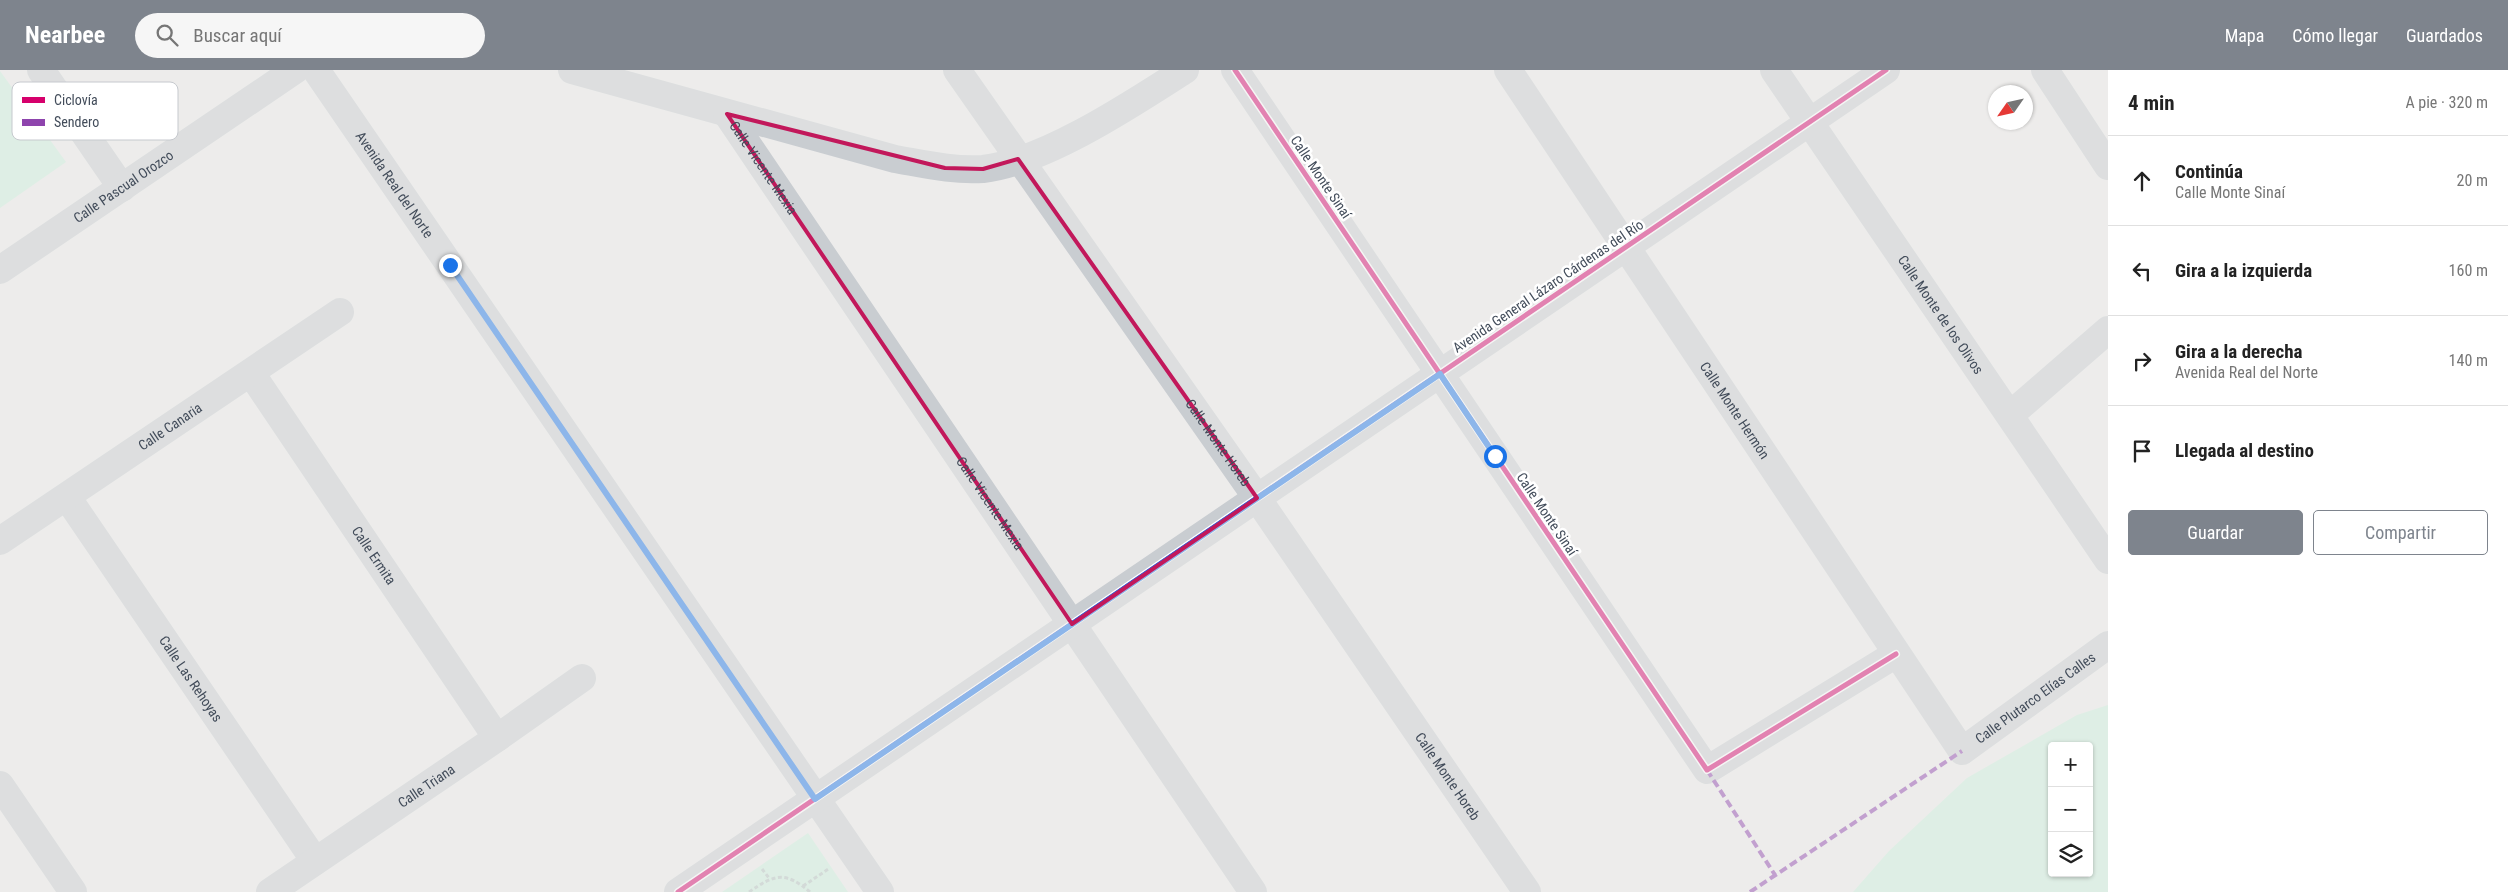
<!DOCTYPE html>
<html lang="es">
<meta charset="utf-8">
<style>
body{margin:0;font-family:"Roboto Condensed",sans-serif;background:#f6f6f6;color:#222}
.controls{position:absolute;right:15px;bottom:15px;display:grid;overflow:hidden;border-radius:5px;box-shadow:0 1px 4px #0004}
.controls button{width:45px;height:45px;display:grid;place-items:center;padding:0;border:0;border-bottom:1px solid #e0e0e0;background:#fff;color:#222;font:25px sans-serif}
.compass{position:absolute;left:1988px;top:15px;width:45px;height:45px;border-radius:50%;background:#fff;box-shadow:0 1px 4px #0004;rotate:236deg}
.stop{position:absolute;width:15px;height:15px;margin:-11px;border:4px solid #1a73e8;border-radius:50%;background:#fff}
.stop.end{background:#1a73e8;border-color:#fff;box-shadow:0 1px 5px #0008}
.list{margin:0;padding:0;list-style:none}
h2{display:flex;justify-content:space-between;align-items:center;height:65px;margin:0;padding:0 20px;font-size:21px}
h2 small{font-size:16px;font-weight:400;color:#767676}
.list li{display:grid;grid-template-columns:32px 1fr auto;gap:15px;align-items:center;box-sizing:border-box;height:90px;padding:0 20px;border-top:1px solid #e0e0e0}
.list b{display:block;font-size:19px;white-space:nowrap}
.list p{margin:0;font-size:16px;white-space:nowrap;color:#767676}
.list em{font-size:16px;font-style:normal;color:#767676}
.actions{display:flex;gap:10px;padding:15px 20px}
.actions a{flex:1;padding:11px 0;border:1px solid #7e848d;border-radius:5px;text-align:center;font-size:18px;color:#7e848d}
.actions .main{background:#7e848d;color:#fff}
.icon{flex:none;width:28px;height:28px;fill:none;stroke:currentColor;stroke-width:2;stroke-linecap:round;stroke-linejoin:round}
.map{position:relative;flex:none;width:2108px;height:822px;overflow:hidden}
header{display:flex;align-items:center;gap:30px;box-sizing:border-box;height:70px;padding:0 25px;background:#7e848d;color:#fff}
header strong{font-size:24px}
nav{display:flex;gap:28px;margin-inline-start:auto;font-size:18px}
.search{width:350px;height:45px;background:#f6f6f6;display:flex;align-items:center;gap:12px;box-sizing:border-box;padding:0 18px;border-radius:28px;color:#767676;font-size:19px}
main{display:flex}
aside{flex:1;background:#fff}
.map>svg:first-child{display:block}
.green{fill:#cdf0dd;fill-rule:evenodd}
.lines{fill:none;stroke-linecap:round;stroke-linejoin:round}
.path{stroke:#b4c3c0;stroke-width:3;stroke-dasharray:4 2.5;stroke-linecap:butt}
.street{stroke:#c9cdd1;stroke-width:28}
.quiet{stroke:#8e44ad;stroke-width:4;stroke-dasharray:8 4;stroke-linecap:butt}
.cycleway-casing{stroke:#fff;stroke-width:8}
.cycleway{stroke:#d6006c;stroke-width:5}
.route{stroke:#1a73e8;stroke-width:6}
.marked{fill:none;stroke:#c2185b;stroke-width:4;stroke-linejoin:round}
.labels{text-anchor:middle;stroke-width:5;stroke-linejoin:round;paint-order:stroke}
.street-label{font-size:14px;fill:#424c5a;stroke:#fff}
.key{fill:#fff;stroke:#c6c9ce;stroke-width:1}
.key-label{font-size:14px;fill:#424c5a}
</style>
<header>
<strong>Nearbee</strong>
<div class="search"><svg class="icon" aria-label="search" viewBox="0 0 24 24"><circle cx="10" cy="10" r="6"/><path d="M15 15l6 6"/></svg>Buscar aquí</div>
<nav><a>Mapa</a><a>Cómo llegar</a><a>Guardados</a></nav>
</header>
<main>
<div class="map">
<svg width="2108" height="822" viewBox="0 0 2108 822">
<rect width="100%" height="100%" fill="#edeceb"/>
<!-- green -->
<g class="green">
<path d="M0 1 66 92 0 138Z"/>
<path d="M2108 635V822H1853L1889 781 1967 708 2077 645ZM2052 676H2089V803H2052Z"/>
<path d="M808 763 848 822H722Z"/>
</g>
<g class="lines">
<!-- path -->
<g class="path">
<path d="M762 799 769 808"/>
<path d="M803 816 830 798"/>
<path d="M749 822C775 804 785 801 810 822"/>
</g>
<!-- street -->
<g class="street">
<path d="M41 0 122 118"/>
<path id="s1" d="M316 0 880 822"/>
<path d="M572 0 895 89C924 94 953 101 983 99 1045 92 1132 34 1185 0"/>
<path id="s2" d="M957 0 1257 428 1527 822"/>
<path d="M1235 0 1707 700 1896 584"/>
<path id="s3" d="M1508 0 1962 681 2108 575"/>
<path id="s4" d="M1774 0 2108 490"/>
<path d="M2045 0 2108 96"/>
<path id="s5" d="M727 44 1253 822"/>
<path id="s6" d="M0 200 295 0"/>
<path id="s7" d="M251 303 497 668"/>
<path d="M2010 345 2108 260"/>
<path id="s8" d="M67 427 315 791"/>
<path id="s9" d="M0 471 340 242"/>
<path d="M0 715 73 822"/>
<path id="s10" d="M270 822 497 668 582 608"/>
<path d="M678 822 1886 0"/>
</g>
<!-- quiet -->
<g class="quiet">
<path d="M1707 700 1775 805"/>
<path d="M1750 822 1962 681"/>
</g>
<defs>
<g id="cycleway">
<path d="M1235 0 1707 700 1896 584"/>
<path d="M678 822 1886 0"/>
</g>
</defs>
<!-- cycleway casing -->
<use href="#cycleway" class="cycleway-casing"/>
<!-- cycleway -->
<use href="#cycleway" class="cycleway"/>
</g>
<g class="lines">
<!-- route -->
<path class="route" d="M450 195 815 729 1440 304 1495 386"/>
</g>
<!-- marked area -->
<path d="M0 0H2108V822H0ZM727 44 945 98 983 99 1018 89 1257 428 1072 554Z" fill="#edeceb" fill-opacity=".55" fill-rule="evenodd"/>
<path class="marked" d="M727 44 945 98 983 99 1018 89 1257 428 1072 554Z"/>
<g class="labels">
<!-- street labels -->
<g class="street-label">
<text dy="5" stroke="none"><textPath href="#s5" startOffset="65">Calle Vicente Mexia</textPath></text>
<text transform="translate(1321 107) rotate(56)" y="5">Calle Monte Sinaí</text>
<text dy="5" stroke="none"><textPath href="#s1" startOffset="139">Avenida Real del Norte</textPath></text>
<text dy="5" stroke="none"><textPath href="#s6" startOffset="149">Calle Pascual Orozco</textPath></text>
<text transform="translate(1548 216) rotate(-34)" y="5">Avenida General Lázaro Cárdenas del Río</text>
<text dy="5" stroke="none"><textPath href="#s4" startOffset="296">Calle Monte de los Olivos</textPath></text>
<text dy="5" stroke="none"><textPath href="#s3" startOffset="409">Calle Monte Hermón</textPath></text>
<text dy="5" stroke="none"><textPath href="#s9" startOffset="205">Calle Canaria</textPath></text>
<text dy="5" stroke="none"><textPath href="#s2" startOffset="455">Calle Monte Horeb</textPath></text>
<text dy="5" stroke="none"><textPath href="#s5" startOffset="470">Calle Vicente Mexia</textPath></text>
<text transform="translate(1547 444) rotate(56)" y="5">Calle Monte Sinaí</text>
<text dy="5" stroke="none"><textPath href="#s7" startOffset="220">Calle Ermita</textPath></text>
<text dy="5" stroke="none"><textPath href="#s8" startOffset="220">Calle Las Rehoyas</textPath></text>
<text dy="5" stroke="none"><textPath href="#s3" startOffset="909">Calle Plutarco Elías Calles</textPath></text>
<text dy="5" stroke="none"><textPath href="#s2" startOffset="860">Calle Monte Horeb</textPath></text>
<text dy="5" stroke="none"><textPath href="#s10" startOffset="189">Calle Triana</textPath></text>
</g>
</g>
<!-- legend -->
<rect x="12" y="12" width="166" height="58" rx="8" class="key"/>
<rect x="22" y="27" width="23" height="6" fill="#d6006c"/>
<rect x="22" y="49" width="23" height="7" fill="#8e44ad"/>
<g class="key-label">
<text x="54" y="35">Ciclovía</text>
<text x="54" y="57">Sendero</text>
</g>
</svg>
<div class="controls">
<button>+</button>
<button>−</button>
<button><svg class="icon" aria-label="layers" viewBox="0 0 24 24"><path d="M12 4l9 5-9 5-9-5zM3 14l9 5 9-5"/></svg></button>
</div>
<svg class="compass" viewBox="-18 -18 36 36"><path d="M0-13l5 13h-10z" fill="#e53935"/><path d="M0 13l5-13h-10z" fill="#767676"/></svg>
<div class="stop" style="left:1495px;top:386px"></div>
<div class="stop end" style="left:450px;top:195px"></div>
</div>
<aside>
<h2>4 min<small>A pie · 320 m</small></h2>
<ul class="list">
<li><svg class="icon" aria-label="ahead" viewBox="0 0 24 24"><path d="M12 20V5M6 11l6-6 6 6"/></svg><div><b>Continúa</b><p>Calle Monte Sinaí</p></div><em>20 m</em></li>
<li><svg class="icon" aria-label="left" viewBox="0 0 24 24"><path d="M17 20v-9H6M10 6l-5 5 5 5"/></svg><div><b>Gira a la izquierda</b></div><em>160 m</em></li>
<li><svg class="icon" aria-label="right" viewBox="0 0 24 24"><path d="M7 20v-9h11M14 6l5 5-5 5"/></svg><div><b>Gira a la derecha</b><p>Avenida Real del Norte</p></div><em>140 m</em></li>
<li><svg class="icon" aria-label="arrive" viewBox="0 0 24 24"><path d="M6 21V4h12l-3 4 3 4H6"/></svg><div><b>Llegada al destino</b></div></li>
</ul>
<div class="actions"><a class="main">Guardar</a><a>Compartir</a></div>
</aside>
</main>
